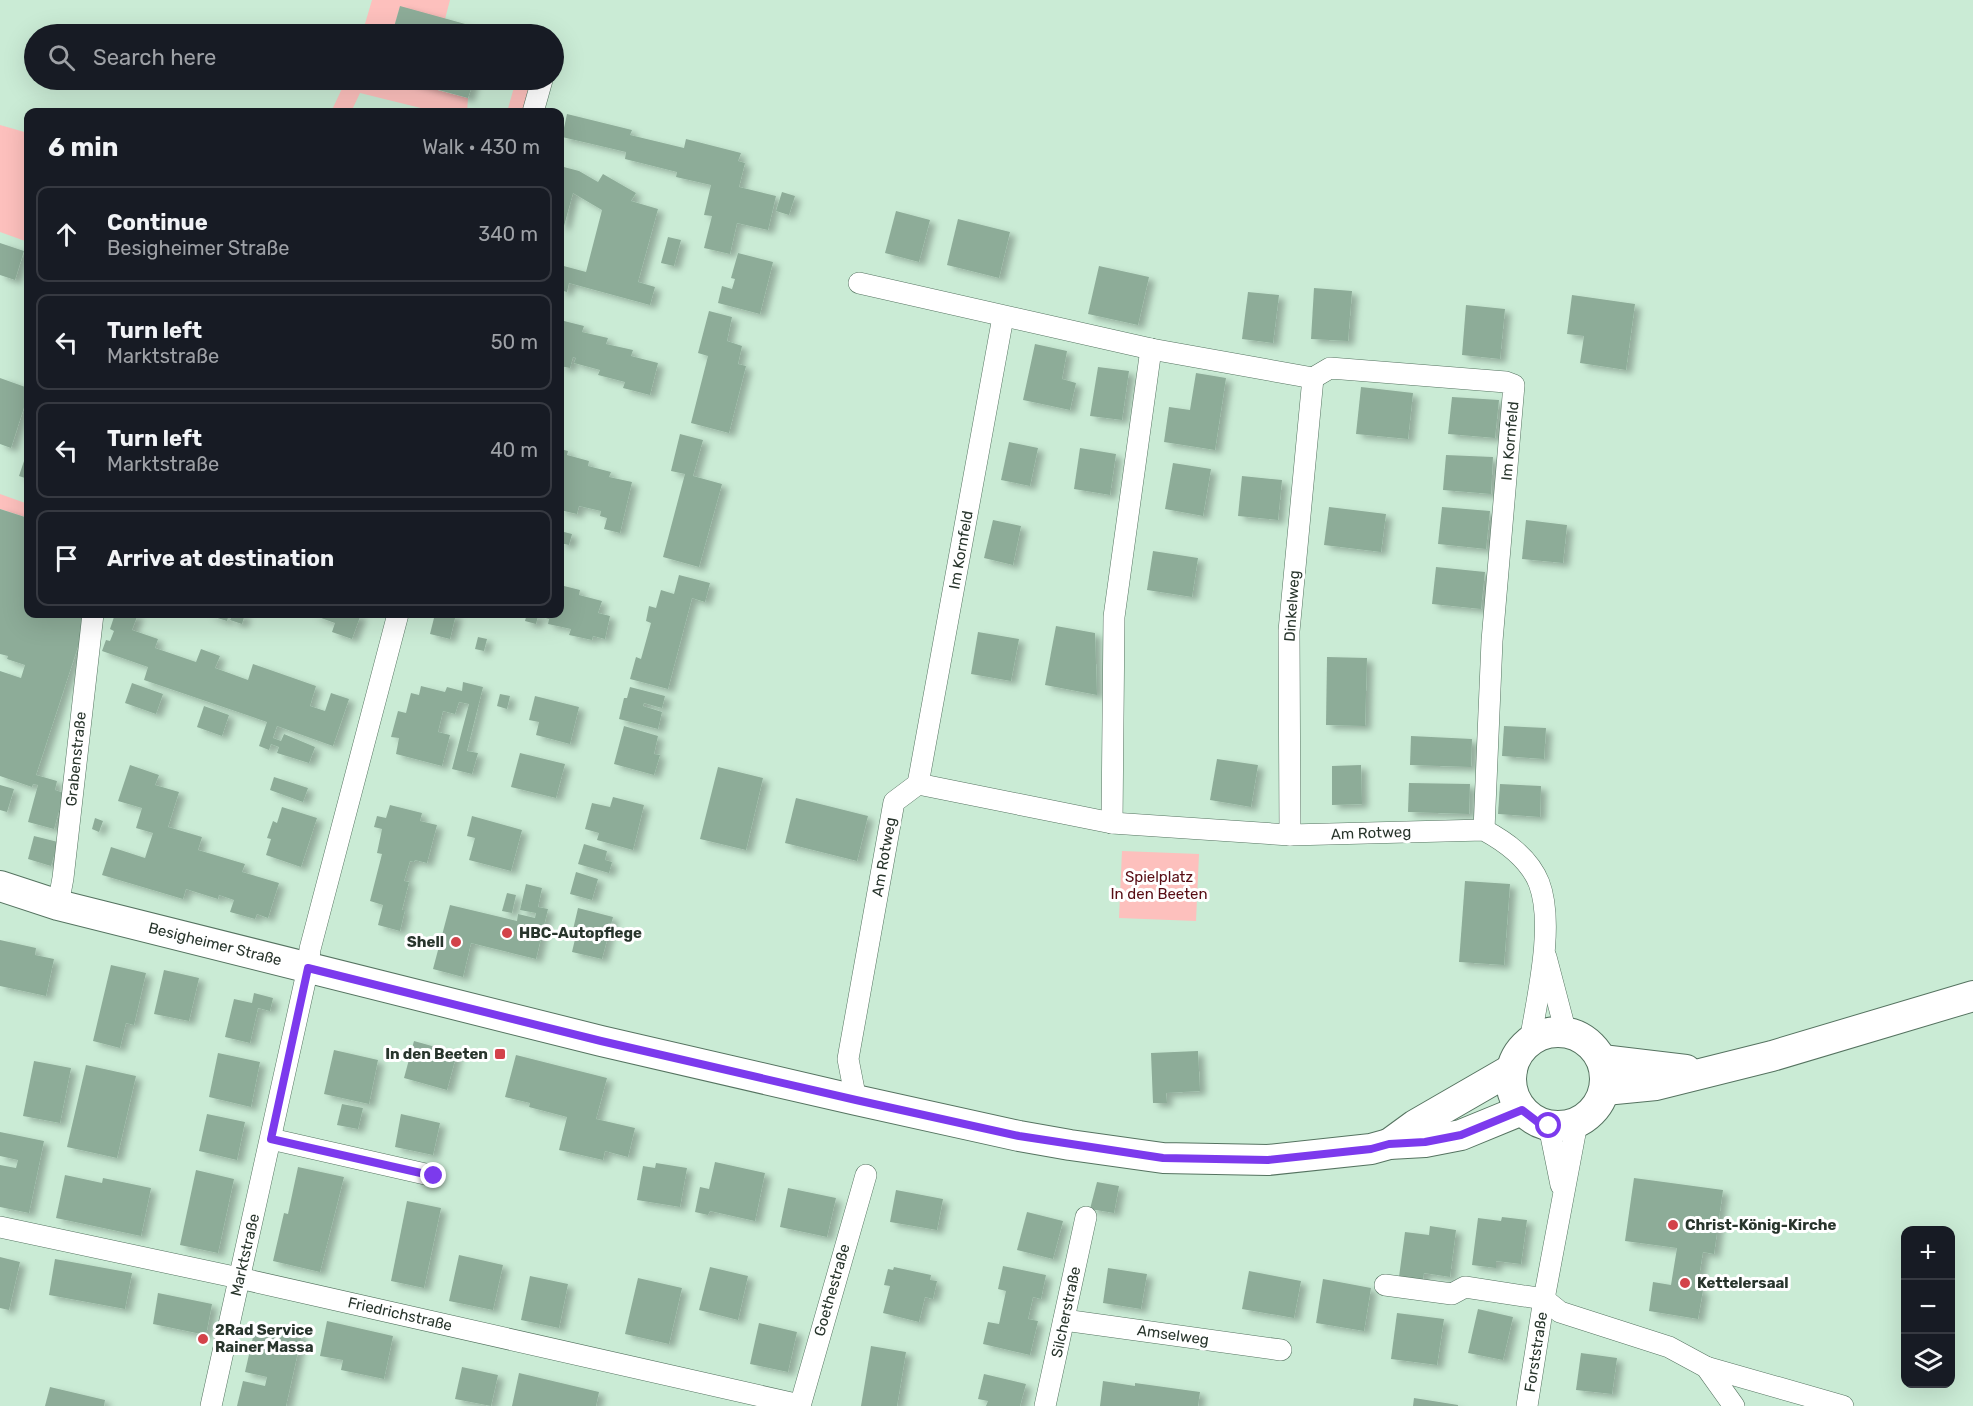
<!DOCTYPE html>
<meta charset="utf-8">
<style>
body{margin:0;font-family:Rubik,sans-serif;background:#20242c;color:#f1f3f6}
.controls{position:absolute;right:18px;bottom:18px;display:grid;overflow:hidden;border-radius:12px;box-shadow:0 6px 24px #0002}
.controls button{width:54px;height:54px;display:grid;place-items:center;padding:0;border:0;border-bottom:2px solid #363941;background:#171b24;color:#f1f3f6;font:30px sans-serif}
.stop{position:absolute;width:18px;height:18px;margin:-14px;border:4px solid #7c3aed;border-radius:50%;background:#fff}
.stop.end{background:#7c3aed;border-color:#fff;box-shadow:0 2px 6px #0008}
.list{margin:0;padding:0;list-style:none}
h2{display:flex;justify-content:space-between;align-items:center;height:78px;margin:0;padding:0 24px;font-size:26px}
h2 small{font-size:20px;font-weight:400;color:#9ea1a6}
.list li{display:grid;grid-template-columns:39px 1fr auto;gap:18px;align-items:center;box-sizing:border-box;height:96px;margin:0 12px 12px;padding:0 12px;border:2px solid #363941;border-radius:12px}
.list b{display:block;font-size:22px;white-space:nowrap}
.list p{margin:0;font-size:20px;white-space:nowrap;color:#9ea1a6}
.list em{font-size:20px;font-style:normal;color:#9ea1a6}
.icon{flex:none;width:33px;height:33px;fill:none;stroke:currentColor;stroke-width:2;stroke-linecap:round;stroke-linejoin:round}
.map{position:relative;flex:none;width:1973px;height:1406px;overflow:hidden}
.search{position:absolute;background:#171b24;box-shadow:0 6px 24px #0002;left:24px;top:24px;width:540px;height:66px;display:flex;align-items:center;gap:15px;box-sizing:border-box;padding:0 21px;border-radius:33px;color:#9ea1a6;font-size:22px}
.panel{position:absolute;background:#171b24;box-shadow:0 6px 24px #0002;left:24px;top:108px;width:540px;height:510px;border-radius:12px}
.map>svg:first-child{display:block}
.green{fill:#fdc0bd}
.building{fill:#8dac98;filter:url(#shadow)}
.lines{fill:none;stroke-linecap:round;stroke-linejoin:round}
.minor-casing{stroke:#557360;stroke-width:22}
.secondary-casing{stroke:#557360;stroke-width:32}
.minor{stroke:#fff;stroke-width:21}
.secondary{stroke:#fff;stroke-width:30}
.route{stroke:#7c3aed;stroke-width:8}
.poi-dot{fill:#d3434a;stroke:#fff;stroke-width:2}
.labels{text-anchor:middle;stroke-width:6;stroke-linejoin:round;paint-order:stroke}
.street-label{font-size:15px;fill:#28352c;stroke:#fff}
.park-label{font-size:15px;fill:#580d14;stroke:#fff}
.poi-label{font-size:15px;font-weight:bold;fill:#28352c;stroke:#fff;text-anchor:start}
</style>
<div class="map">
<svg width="1973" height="1406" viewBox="0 0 1973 1406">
<defs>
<filter id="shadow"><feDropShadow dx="6" dy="4" stdDeviation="3" flood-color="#0004"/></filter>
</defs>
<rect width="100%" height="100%" fill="#caebd5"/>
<!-- green -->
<g class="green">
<path d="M372 0H450L445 19 400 7 392 34H362Z"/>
<path d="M346 80H399L468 98 467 112H437L360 93 351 112H331Z"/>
<path d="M516 80H535L526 112H507Z"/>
<path d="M0 125 28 133V242L0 232Z"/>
<path d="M0 494 28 504V518L0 509Z"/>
<path d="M1122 851 1199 854 1196 921 1119 918Z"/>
</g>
<!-- building -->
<g class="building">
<path d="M400 6 487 30 486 34H392Z"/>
<path d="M402 80H474L468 98Z"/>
<path d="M567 114 632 130 630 135 684 148 686 139 741 153 738 161 745 163 739 187 776 196 768 230 737 223 730 254 704 248 712 216 704 215 711 185 676 177 677 172 625 159 626 152 562 137Z"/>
<path d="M560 166 579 171 598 182 603 174 636 193 631 201 658 209 638 282 655 287 650 305 569 283 567 292 560 290V265L586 272 602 210 573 193 564 226 560 225Z"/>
<path d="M782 192 795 196 789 215 776 211Z"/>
<path d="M896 211 930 220 919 262 885 253Z"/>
<path d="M958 219 1010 232 999 278 947 265Z"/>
<path d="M668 237 681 240 674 266 661 263Z"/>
<path d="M0 243 24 251 15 280 0 275Z"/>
<path d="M738 253 773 262 760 314 718 303 722 286 732 289 735 279 731 278Z"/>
<path d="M1099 266 1149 277 1138 325 1088 314Z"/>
<path d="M1314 288 1352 291 1348 341 1311 339Z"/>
<path d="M1248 292 1279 295 1273 343 1242 339Z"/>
<path d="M1572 295 1635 304 1626 370 1580 363 1584 336 1567 334Z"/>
<path d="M1466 305 1505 309 1500 359 1462 355Z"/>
<path d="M709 311 732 317 727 341 742 346 738 364 746 366 729 433 691 423 708 356 698 353Z"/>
<path d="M560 320 584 326 582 332 608 338 606 344 633 350 631 356 658 363 650 395 623 388 625 382 598 375 600 370 574 363 576 358 573 357 570 368 560 366Z"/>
<path d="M1035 344 1067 351 1062 379 1076 383 1070 410 1023 400Z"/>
<path d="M1098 367 1129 371 1122 420 1090 416Z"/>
<path d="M1196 373 1226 378 1215 450 1164 442 1169 407 1190 410Z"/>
<path d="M0 378 28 388V395L11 448 0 444Z"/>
<path d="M1361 387 1413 393 1408 439 1356 434Z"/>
<path d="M1452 397 1499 400 1495 438 1448 434Z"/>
<path d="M680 434 703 440 693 476 722 484 699 567 663 557 685 474 671 471Z"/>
<path d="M1009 442 1038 448 1030 486 1001 480Z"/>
<path d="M1080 448 1116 454 1110 495 1074 489Z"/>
<path d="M28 449V479L19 476Z"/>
<path d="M560 449 568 451 567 455 589 461 588 466 611 472 609 477 632 482 620 533 604 529 607 518 600 516 601 511 579 506 577 514 560 510Z"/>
<path d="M1446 455 1493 457 1491 494 1443 490Z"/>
<path d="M1173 463 1211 469 1203 516 1165 509Z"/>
<path d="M1242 476 1282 480 1278 520 1238 516Z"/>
<path d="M1329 507 1386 514 1381 552 1324 545Z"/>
<path d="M1442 507 1490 511 1486 549 1438 544Z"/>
<path d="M0 509 28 518V614H80L88 616 36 775 57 781 55 790 64 793 54 829 28 822 38 785 33 784 32 787 0 776V671L21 678 25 665 7 659 8 656 0 654Z"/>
<path d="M993 520 1021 526 1013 565 984 558Z"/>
<path d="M1526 520 1567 525 1563 563 1522 559Z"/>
<path d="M560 531 572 534 569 545 560 543Z"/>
<path d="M1153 551 1198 558 1192 597 1147 590Z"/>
<path d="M1436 567 1485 572 1481 609 1432 604Z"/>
<path d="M679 575 710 583 705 602 692 598 668 689 630 679 636 657 641 659 651 623 646 621 649 606 656 608 661 590 674 594Z"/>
<path d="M560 585 580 590 579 595 602 601 598 613 610 616 605 639 593 636 592 640 569 635 571 629 548 624 549 619 538 616 536 624 525 621 527 614H560Z"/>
<path d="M115 614H138L132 630 158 639 155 648 196 662 201 649 220 656 215 668 248 680 253 664 316 686 310 706 325 711 331 693 349 699 333 746 277 726 273 738 281 741 284 734 315 747 309 763 277 753 279 747 271 744 269 750 259 746 267 722 144 680 148 667 102 651 106 640 110 641 114 631 110 629Z"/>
<path d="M205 614H229L227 621Z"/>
<path d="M233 614H245L242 624 230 620Z"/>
<path d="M310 614H361L352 639 332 632 335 623Z"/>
<path d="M435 614H456L450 639 430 634Z"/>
<path d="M1056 626 1095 633 1097 695 1045 685Z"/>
<path d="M978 632 1019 639 1011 681 971 674Z"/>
<path d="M478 637 487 639 484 651 475 649Z"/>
<path d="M1327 657 1367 658 1365 726 1326 725Z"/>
<path d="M463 682 483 687 467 751 478 753 472 774 452 769 469 704 459 702 455 714 443 711 438 732 450 735 442 766 396 754 399 738 391 737 398 711 406 713 411 693 419 695 421 686 445 692 447 687 462 691Z"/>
<path d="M132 683 163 694 156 714 125 703Z"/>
<path d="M630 687 665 696 662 708 644 703 643 706 662 712 658 729 619 719 624 698H627Z"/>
<path d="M500 694 510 696 507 709 497 706Z"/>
<path d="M535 696 579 707 570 744 536 735 539 722 529 720Z"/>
<path d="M204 706 229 715 222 736 197 727Z"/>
<path d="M624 726 658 736 654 754 660 755 654 775 614 764Z"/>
<path d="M1504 726 1546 728 1544 759 1502 756Z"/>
<path d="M1411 736 1472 739 1471 767 1410 765Z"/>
<path d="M520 753 565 764 556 798 511 787Z"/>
<path d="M1217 759 1258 765 1251 807 1210 800Z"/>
<path d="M130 765 159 775 155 785 179 792 168 827 202 837 198 850 245 864 242 872 279 883 268 918 257 914 255 919 230 912 234 900 219 895 218 899 186 889 183 899 102 875 111 847 145 858 153 833 136 828 142 808 118 801Z"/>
<path d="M1361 765 1362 804 1332 805V766Z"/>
<path d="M718 767 763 778 746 850 700 839Z"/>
<path d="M274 777 308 788 303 802 270 790Z"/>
<path d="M1409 783 1470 784 1469 814 1408 812Z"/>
<path d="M1500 784 1541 786 1540 817 1498 814Z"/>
<path d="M0 785 14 789 7 812 0 810Z"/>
<path d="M613 797 644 805 633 850 597 840 599 833 585 829 592 803 610 807Z"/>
<path d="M796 798 868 816 857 861 785 843Z"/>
<path d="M390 805 422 813 420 821 437 825 427 863 415 860 414 862 410 861 404 881 409 882 402 910H405L400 931 378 925 383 905 370 901 382 854 377 853 382 829 374 827 377 816 386 818Z"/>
<path d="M282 807 317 818 301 867 266 855 271 839 267 838 273 821 277 823Z"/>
<path d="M472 816 522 830 511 871 469 860 475 838 467 836Z"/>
<path d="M95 818 103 821 99 832 92 829Z"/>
<path d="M34 836 58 842 51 866 28 859Z"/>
<path d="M584 844 607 851 605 860 612 862 609 873 578 864Z"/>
<path d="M576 872 598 879 592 900 570 894Z"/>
<path d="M1465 881 1510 884 1504 965 1459 962Z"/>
<path d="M526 884 542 888 538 907 548 909 536 959 471 943 463 977 433 969 450 905 517 921 518 914 535 918 536 913 520 910Z"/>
<path d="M507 893 516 895 512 913 502 911Z"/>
<path d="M578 908 613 917 602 959 572 952 576 935 572 934Z"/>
<path d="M0 940 36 948 35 955 54 959 46 996 0 986Z"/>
<path d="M111 965 146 973 134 1025 126 1023 120 1048 93 1041Z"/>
<path d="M164 970 199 978 189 1021 154 1014Z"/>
<path d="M254 993 273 998 270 1011 258 1008 250 1043 225 1037 234 999 252 1003Z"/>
<path d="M414 1041 457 1053 447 1090 404 1078Z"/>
<path d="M334 1050 378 1060 369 1104 324 1094Z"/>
<path d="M1198 1051 1200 1091 1166 1093 1167 1103H1153L1151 1053Z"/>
<path d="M218 1053 260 1062 251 1107 209 1097Z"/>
<path d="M516 1055 607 1078 596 1119 635 1128 628 1157 605 1151 603 1160 559 1150 567 1117 529 1107 530 1103 505 1097Z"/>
<path d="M34 1061 71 1068 60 1123 23 1116Z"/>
<path d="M86 1065 136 1076 117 1158 67 1147Z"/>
<path d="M342 1104 363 1108 358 1129 337 1125Z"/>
<path d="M207 1114 245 1122 237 1160 199 1151Z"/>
<path d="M401 1114 440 1123 433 1155 395 1147Z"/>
<path d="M0 1132 44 1141 29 1213 0 1207V1165L16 1168 18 1160 0 1156Z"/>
<path d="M715 1162 765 1173 755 1221 710 1211 708 1215 695 1212 700 1187 709 1189Z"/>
<path d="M656 1163 687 1168 680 1207 637 1200 643 1166 655 1168Z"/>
<path d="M298 1167 344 1177 320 1272 273 1261 284 1213 288 1214Z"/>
<path d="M196 1170 234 1179 218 1253 180 1245Z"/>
<path d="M65 1175 102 1183 103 1178 151 1188 141 1236 56 1218Z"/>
<path d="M1634 1178 1723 1190 1714 1254 1703 1252 1697 1289 1703 1290 1698 1319 1649 1311 1653 1282 1671 1285 1677 1248 1625 1241Z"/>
<path d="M1097 1182 1119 1186 1114 1213 1090 1209Z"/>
<path d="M788 1188 836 1198 827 1237 780 1227Z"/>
<path d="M896 1190 943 1199 937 1230 890 1222Z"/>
<path d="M407 1201 441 1208 424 1288 391 1281Z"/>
<path d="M1027 1212 1063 1221 1053 1259 1017 1250Z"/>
<path d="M1502 1217 1527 1220 1521 1264 1496 1261V1268L1472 1265 1478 1218 1501 1221Z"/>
<path d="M1430 1226 1456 1230 1450 1277 1424 1273 1423 1280 1399 1277 1405 1232 1429 1235Z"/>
<path d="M459 1255 503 1265 493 1310 449 1301Z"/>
<path d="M0 1257 20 1262 9 1310 0 1308Z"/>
<path d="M55 1259 132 1273 125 1309 49 1295Z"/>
<path d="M1003 1266 1046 1275 1041 1299 1033 1297 1028 1319 1038 1321 1030 1355 983 1344 988 1322 999 1324 1006 1291 998 1289Z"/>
<path d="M710 1267 748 1276 738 1320 699 1310Z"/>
<path d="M894 1267 931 1275 930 1280 937 1281 933 1299 925 1297 919 1322 883 1313 890 1286 884 1285 888 1269 893 1270Z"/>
<path d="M1108 1268 1147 1274 1141 1309 1103 1303Z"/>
<path d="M1249 1271 1301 1281 1294 1318 1242 1309Z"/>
<path d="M530 1276 568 1284 559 1328 521 1320Z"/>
<path d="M638 1278 682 1288 669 1344 625 1334Z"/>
<path d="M1323 1279 1371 1288 1364 1331 1316 1323Z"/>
<path d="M158 1293 212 1304 206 1335 153 1324Z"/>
<path d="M1478 1309 1513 1317 1503 1360 1468 1353Z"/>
<path d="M1397 1313 1444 1319 1437 1365 1391 1359Z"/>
<path d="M327 1321 393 1336 384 1379 341 1370 343 1360 320 1356Z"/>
<path d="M759 1323 797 1332 788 1372 750 1364Z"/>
<path d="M256 1324 302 1334 286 1406H237L243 1381 265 1386 267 1377 245 1372Z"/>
<path d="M871 1346 906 1352 897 1406H861Z"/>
<path d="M1581 1353 1617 1358 1612 1394 1576 1390Z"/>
<path d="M462 1367 498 1375 491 1406 455 1399Z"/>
<path d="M519 1373 599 1392 596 1406H512Z"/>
<path d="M984 1374 1026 1384 1020 1406H986L988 1401 978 1399Z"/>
<path d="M1103 1381 1135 1386V1383L1200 1392 1198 1406H1100Z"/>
<path d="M50 1387 105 1400 104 1406H45Z"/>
<path d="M1414 1398 1458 1405V1406H1413Z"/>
</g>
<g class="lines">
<defs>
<g id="minor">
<path d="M533 112 542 80"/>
<path d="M859 283 1151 349 1313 378 1330 368 1506 382 1514 385 1492 641 1484 830"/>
<path d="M918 784 1003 317"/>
<path d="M1112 823 1114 617 1151 349"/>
<path d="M1290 835 1289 631 1313 378"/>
<path d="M58 905 63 878 93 614"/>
<path d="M1546 957 1566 1033"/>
<path d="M856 1100 848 1059 894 802 918 784 1112 823 1290 835 1484 830C1506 842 1529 858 1539 883 1555 925 1537 998 1530 1042"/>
<path d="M1549 1126 1561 1185"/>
<path d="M271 1139 434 1176"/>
<path d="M0 1227 239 1278 800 1405"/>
<path d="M1385 1285 1452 1294 1465 1287 1544 1299"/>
<path d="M1544 1299 1560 1312 1669 1347 1706 1367 1734 1406"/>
<path d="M1064 1320 1281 1350"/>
<path d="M1706 1367 1843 1406"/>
<path d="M211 1406 308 968 310 949 398 614"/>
<path d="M800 1406 866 1175"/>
<path d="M1045 1406 1086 1217"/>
<path d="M1527 1406 1544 1299 1577 1123"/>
</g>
<g id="secondary">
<path d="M0 886 58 905 601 1041 856 1100 1019 1136 1070 1145 1163 1158 1268 1160 1371 1149 1389 1144 1425 1142 1461 1135 1522 1110"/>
<circle cx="1558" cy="1079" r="47"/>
<path d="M1602 1060 1686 1070"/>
<path d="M1605 1090 1656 1085 1772 1056 1973 996"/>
<path d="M1389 1144 1415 1125 1512 1069"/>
</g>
</defs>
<!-- minor casing -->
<use href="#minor" class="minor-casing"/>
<!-- secondary casing -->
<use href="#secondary" class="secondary-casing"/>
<!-- minor -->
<use href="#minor" class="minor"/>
<!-- secondary -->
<use href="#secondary" class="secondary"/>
</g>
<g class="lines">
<!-- route -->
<path class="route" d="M434 1176 271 1139 308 968 601 1041 856 1100 1019 1136 1163 1158 1268 1160 1371 1149 1389 1144 1425 1142 1461 1135 1522 1110 1539 1123 1549 1126"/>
</g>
<!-- markers -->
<g class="poi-dot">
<circle cx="507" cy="933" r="6"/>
<circle cx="456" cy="942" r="6"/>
<rect x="494" y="1048" width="12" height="12" rx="3"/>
<circle cx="1673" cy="1225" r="6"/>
<circle cx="1685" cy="1283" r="6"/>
<circle cx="203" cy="1339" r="6"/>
</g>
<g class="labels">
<!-- street labels -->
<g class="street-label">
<text transform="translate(1510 441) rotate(-85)" y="5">Im Kornfeld</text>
<text transform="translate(961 550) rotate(-80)" y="5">Im Kornfeld</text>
<text transform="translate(1292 606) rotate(-86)" y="5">Dinkelweg</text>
<text transform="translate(76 759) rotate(-84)" y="5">Grabenstraße</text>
<text transform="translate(1371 833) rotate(-2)" y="5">Am Rotweg</text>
<text transform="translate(884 857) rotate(-80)" y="5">Am Rotweg</text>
<text transform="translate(215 944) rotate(14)" y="5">Besigheimer Straße</text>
<text transform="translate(245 1255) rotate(-77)" y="5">Marktstraße</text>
<text transform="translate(832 1290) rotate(-74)" y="5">Goethestraße</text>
<text transform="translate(1066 1312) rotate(-78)" y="5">Silcherstraße</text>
<text transform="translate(400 1314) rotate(13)" y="5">Friedrichstraße</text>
<text transform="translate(1173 1335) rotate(8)" y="5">Amselweg</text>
<text transform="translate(1536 1352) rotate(-81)" y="5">Forststraße</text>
</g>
<!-- park labels -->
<g class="park-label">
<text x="1159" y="882">Spielplatz<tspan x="1159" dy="17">In den Beeten</tspan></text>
</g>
<!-- poi labels -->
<g class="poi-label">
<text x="519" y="938">HBC-Autopflege</text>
<text x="444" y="947" text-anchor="end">Shell</text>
<text x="488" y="1059" text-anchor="end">In den Beeten</text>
<text x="1685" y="1230">Christ-König-Kirche</text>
<text x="1697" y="1288">Kettelersaal</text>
<text x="215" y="1335">2Rad Service<tspan x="215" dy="17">Rainer Massa</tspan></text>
</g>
</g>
</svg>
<div class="controls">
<button>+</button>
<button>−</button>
<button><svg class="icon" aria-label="layers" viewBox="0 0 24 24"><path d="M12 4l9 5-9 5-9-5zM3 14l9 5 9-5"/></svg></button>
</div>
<div class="stop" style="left:1549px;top:1126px"></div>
<div class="stop end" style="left:434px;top:1176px"></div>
<div class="search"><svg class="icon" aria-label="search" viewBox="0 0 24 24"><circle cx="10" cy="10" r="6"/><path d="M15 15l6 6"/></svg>Search here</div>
<section class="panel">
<h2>6 min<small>Walk · 430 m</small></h2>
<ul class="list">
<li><svg class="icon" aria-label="ahead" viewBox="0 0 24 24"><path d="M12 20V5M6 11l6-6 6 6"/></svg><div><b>Continue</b><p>Besigheimer Straße</p></div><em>340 m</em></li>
<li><svg class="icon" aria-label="left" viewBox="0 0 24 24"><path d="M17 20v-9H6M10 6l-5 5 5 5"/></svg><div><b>Turn left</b><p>Marktstraße</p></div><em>50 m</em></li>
<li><svg class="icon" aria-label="left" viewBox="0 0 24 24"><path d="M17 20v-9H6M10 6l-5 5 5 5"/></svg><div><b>Turn left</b><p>Marktstraße</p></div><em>40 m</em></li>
<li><svg class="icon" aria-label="arrive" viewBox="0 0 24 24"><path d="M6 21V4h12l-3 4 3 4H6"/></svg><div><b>Arrive at destination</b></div></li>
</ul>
</section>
</div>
